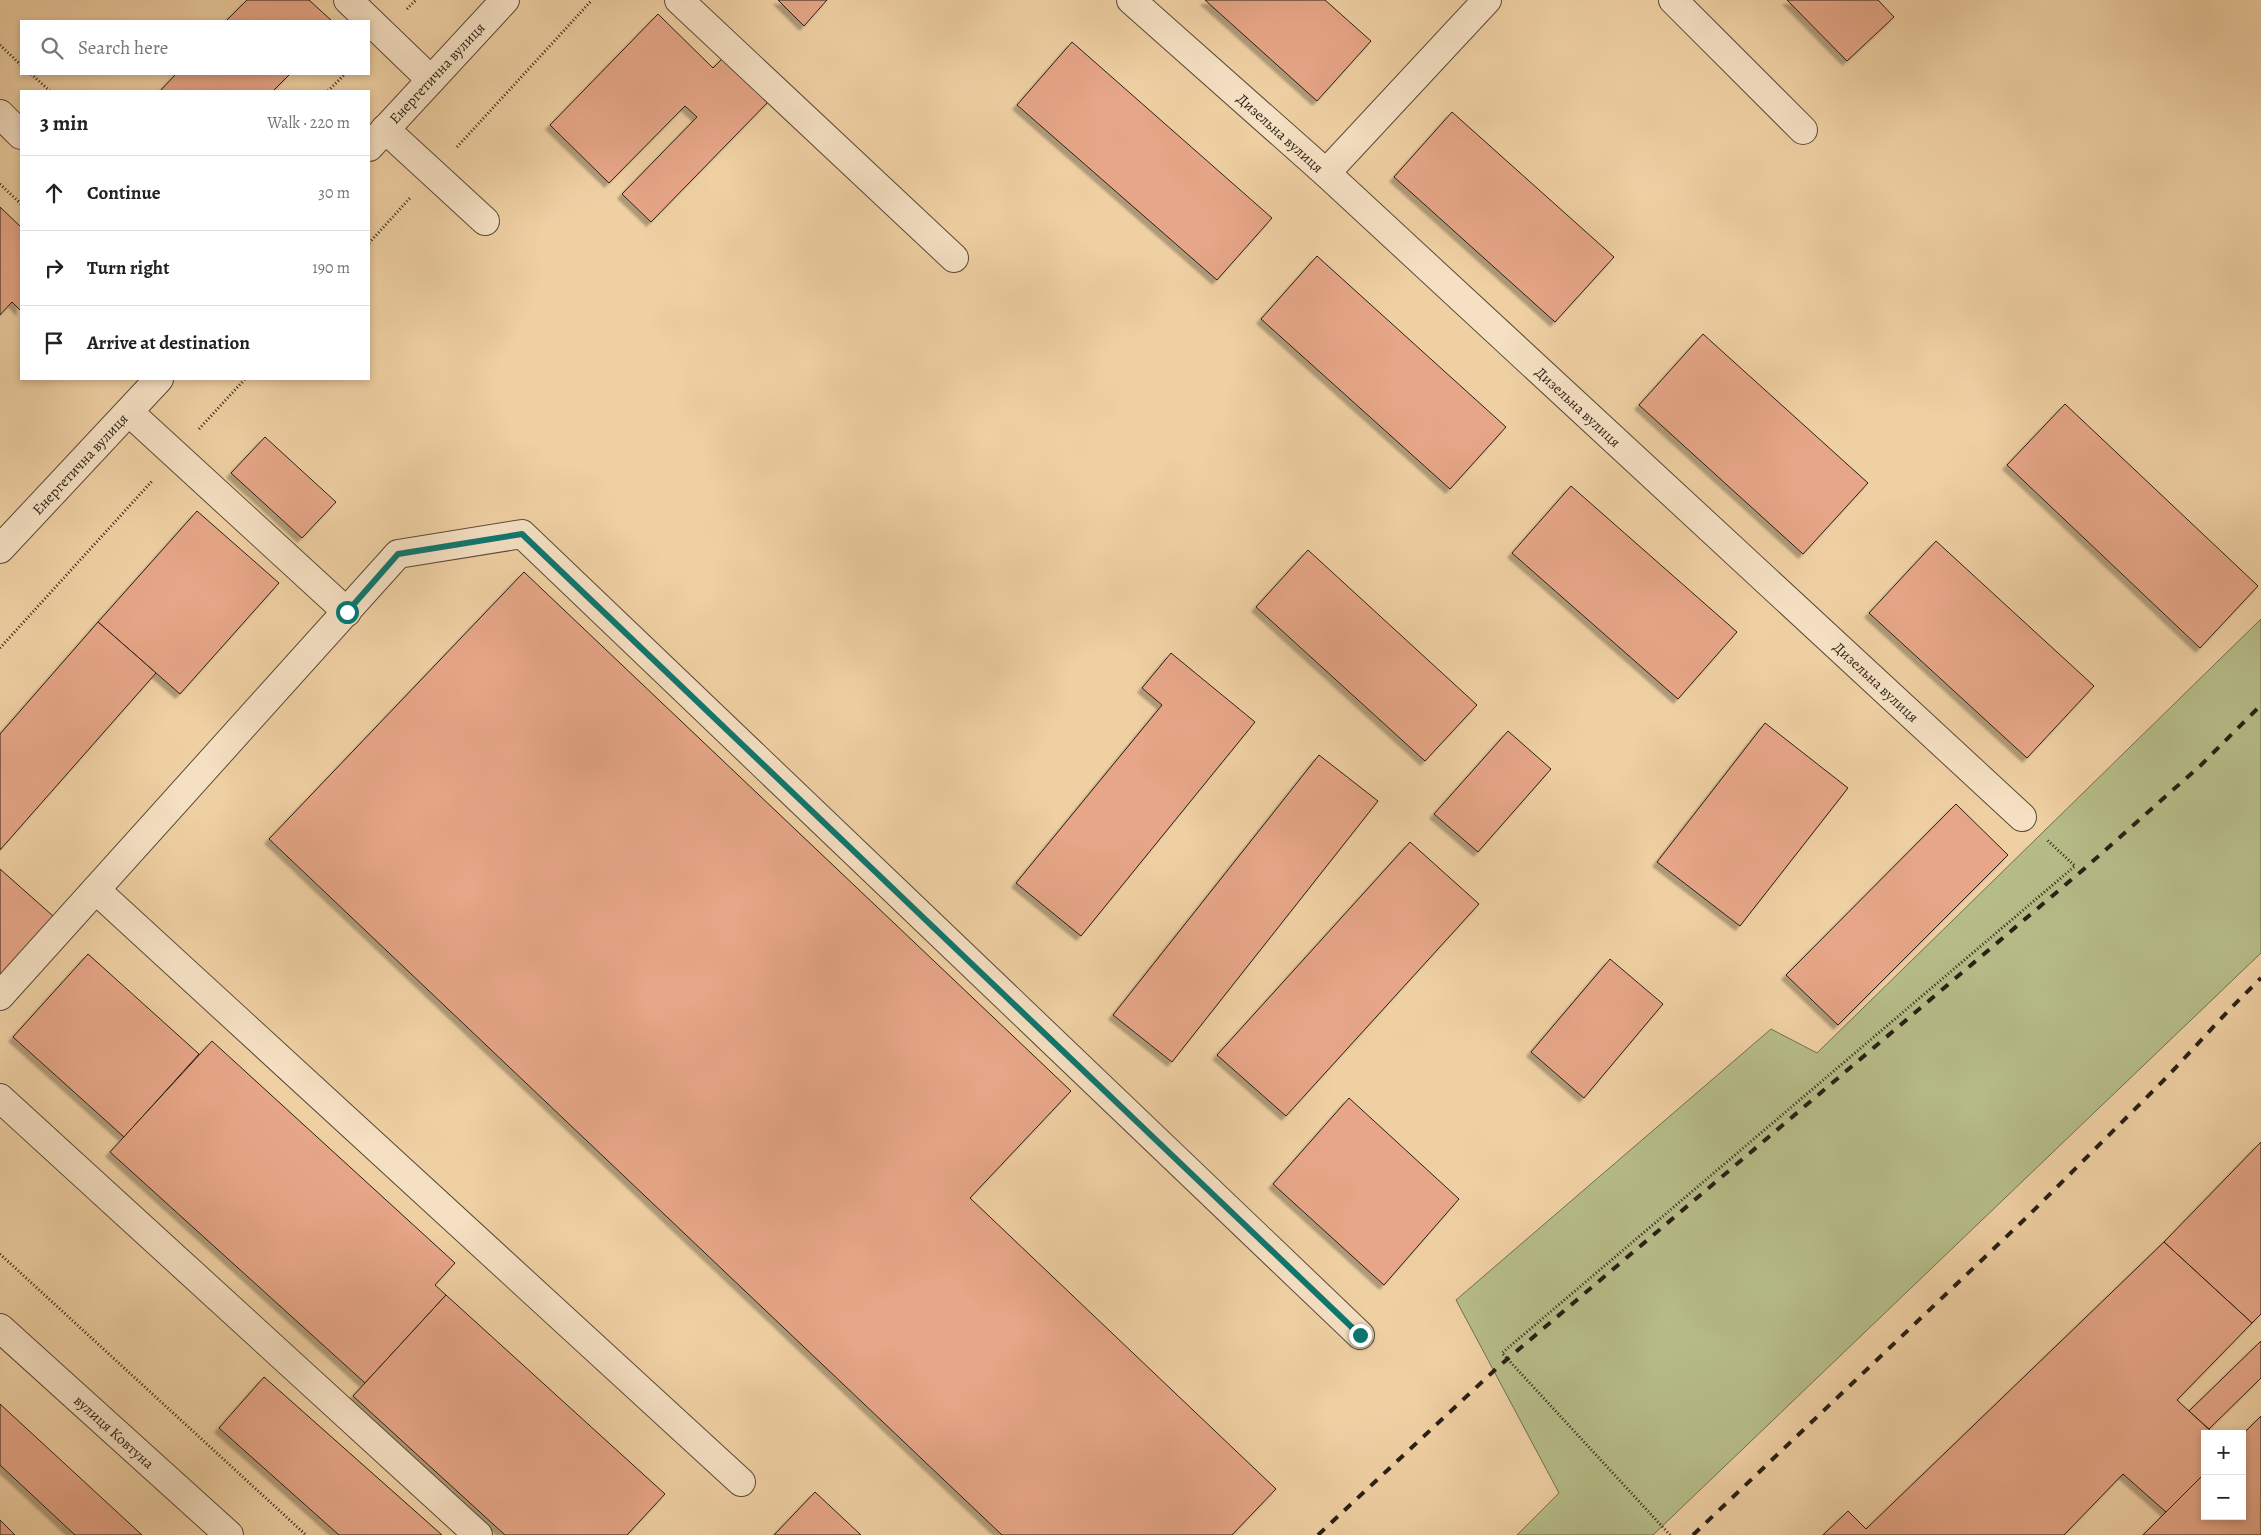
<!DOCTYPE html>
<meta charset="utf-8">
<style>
body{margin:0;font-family:Alegreya,serif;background:#f6f6f6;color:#222}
.controls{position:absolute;right:15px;bottom:15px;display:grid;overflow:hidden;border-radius:0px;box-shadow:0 2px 8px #0003}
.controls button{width:45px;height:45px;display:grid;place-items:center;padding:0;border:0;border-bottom:1px solid #e0e0e0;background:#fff;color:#222;font:25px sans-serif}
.stop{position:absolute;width:15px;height:15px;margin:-11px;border:4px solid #0f766e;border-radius:50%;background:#fff}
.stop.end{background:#0f766e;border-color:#fff;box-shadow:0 1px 5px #0008}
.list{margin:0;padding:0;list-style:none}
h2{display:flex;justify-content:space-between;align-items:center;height:65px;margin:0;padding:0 20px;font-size:21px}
h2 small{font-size:16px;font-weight:400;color:#767676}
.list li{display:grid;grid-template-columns:32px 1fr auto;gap:15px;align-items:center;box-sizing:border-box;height:75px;padding:0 20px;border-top:1px solid #e0e0e0}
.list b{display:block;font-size:19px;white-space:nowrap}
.list em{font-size:16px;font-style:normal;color:#767676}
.icon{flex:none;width:28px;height:28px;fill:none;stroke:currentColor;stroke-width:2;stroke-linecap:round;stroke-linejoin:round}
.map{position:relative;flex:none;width:2261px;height:1535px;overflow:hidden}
.search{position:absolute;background:#fff;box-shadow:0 2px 8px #0003;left:20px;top:20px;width:350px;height:55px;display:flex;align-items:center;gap:12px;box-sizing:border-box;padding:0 18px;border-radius:0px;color:#767676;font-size:19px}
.panel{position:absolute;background:#fff;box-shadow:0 2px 8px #0003;left:20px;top:90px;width:350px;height:290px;border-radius:0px}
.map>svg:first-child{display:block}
.green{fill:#b6bc88;stroke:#706e4e}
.building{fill:#e6a687;stroke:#291f15;filter:url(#shadow)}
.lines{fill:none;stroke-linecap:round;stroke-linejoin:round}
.minor-casing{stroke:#5a4b38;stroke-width:30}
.path{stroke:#291f15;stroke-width:3;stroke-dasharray:1 2.5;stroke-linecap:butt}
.minor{stroke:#f5e0c3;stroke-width:28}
.rail{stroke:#291f15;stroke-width:4;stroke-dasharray:9 9;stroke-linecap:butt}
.route{stroke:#0f766e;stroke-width:6}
.labels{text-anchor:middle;stroke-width:4.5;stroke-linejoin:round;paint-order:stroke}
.street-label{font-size:15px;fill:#291f15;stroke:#f5e0c3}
</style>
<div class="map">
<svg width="2261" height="1535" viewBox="0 0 2261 1535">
<defs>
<filter id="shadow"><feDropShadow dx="-4.5" dy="4.5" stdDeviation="1" flood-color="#0004"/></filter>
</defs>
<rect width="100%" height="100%" fill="#efd0a3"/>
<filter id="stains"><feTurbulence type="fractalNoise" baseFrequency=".004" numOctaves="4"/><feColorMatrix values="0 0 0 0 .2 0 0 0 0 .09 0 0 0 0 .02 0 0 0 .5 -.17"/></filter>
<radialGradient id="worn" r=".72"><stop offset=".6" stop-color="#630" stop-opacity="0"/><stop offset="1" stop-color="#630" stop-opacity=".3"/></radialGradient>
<!-- green -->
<path class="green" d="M2261 619V953L1653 1535H1517L1559 1493 1456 1300 1771 1029 1817 1053Z"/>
<!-- building -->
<g class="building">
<path d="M247 0H309L332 21H226Z"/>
<path d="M778 0H827L804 26Z"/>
<path d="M1205 0H1325L1371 41 1317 101Z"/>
<path d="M1787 0H1878L1894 17 1847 61Z"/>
<path d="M658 14 713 68 727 54 772 98 651 222 622 194 697 117 685 106 609 183 550 125Z"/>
<path d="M1072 42 1272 218 1217 280 1017 105Z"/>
<path d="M176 74H290L273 91H160Z"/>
<path d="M1452 112 1614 257 1555 322 1394 177Z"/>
<path d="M0 207 21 227V311L12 302 0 315Z"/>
<path d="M1317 256 1506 427 1450 489 1261 319Z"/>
<path d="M1703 334 1868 483 1803 554 1639 405Z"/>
<path d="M2065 404 2258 586 2200 648 2007 465Z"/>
<path d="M265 437 336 502 302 538 231 473Z"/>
<path d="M1571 486 1737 632 1678 699 1512 553Z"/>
<path d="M197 511 279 583 180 694 98 622Z"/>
<path d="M1936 541 2094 686 2027 758 1869 613Z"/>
<path d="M1308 550 1477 705 1425 761 1256 607Z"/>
<path d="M524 572 1071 1091 970 1198 1276 1489 1232 1535H1002L269 839Z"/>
<path d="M98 622 156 673 0 850V734Z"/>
<path d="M1171 653 1255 722 1081 936 1016 883 1162 705 1142 688Z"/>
<path d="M1765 723 1848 788 1740 926 1657 862Z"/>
<path d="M1508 731 1551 769 1478 852 1434 814Z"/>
<path d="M1319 755 1378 801 1172 1062 1113 1015Z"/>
<path d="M1956 804 2008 855 1838 1025 1786 975Z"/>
<path d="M1410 842 1479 904 1286 1116 1217 1055Z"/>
<path d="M0 869 53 916 0 975Z"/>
<path d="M88 954 199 1054 124 1137 13 1037Z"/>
<path d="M1610 959 1663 1004 1584 1098 1531 1052Z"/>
<path d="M212 1041 455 1263 435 1285 446 1295 365 1383 110 1152Z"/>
<path d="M1349 1098 1459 1199 1384 1285 1273 1184Z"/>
<path d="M2261 1142V1314L2252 1323 2164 1242Z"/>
<path d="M2164 1242 2252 1323 2177 1400 2214 1434H2205V1473L2166 1512 2123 1474 2064 1535H1823L1848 1511 1866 1529Z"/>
<path d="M446 1295 665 1494 627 1535H505L353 1396Z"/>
<path d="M2261 1341V1378L2209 1429 2189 1411Z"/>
<path d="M264 1377 442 1535H339L219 1428Z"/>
<path d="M0 1404 142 1535H75L0 1465Z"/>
<path d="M2261 1416V1535H2143L2205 1473V1516H2242V1435Z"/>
<path d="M815 1492 861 1535H774Z"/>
<path d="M0 1520 15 1535H0Z"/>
</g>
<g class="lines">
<defs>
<g id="minor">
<path d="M348 0 431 80"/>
<path d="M679 0 954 258"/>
<path d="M1131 0 1326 173 2022 817"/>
<path d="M1673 0 1803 130"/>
<path d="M0 114 21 135"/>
<path d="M385 129 485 221"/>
<path d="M369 147 505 0"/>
<path d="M1326 173 1487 0"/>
<path d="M129 412 347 612"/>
<path d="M0 549 159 379"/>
<path d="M96 890 741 1482"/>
<path d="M0 996 398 554 522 534 1360 1335"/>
<path d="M0 1098 478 1535"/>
<path d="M0 1328 229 1535"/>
</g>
</defs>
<!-- minor casing -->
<use href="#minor" class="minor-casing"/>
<!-- path -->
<g class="path">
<path d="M407 9 416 0"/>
<path d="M0 45 21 65"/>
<path d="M31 74 50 91"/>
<path d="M328 91 345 74"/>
<path d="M457 147 592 0"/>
<path d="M0 184 21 204"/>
<path d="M369 243 410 198"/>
<path d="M199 429 245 379"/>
<path d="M0 648 153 480"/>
<path d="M0 1254 306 1535"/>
<path d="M1670 1535 1502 1353 2075 866 2046 839"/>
</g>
<!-- minor -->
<use href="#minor" class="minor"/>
<!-- rail -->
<g class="rail">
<path d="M1318 1535 1498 1367 2084 869 2201 765 2261 705"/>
<path d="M1693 1535 2027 1217 2166 1078 2229 1010 2261 978"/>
</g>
</g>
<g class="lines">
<!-- route -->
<path class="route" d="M347 612 398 554 522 534 1360 1335"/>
</g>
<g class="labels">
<!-- street labels -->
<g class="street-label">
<text transform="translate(437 73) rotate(-47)" y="5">Енергетична вулиця</text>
<text transform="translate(1280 133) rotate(42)" y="5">Дизельна вулиця</text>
<text transform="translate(1578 407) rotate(43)" y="5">Дизельна вулиця</text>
<text transform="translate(80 464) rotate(-47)" y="5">Енергетична вулиця</text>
<text transform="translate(1876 682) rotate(43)" y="5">Дизельна вулиця</text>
<text transform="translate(114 1432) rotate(42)" y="5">вулиця Ковтуна</text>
</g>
</g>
<rect width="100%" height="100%" filter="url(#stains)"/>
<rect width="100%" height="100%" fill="url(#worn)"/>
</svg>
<div class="controls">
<button>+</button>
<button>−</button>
</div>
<div class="stop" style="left:347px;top:612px"></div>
<div class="stop end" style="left:1360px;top:1335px"></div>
<div class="search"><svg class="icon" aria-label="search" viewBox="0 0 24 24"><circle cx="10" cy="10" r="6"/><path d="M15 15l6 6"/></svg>Search here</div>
<section class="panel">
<h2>3 min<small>Walk · 220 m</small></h2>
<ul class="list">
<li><svg class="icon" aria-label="ahead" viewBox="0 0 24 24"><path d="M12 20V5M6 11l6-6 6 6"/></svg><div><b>Continue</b></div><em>30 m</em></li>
<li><svg class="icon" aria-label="right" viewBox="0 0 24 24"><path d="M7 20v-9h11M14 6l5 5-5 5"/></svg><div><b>Turn right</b></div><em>190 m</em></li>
<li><svg class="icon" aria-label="arrive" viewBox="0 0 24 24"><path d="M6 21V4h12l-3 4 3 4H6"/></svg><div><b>Arrive at destination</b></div></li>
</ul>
</section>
</div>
